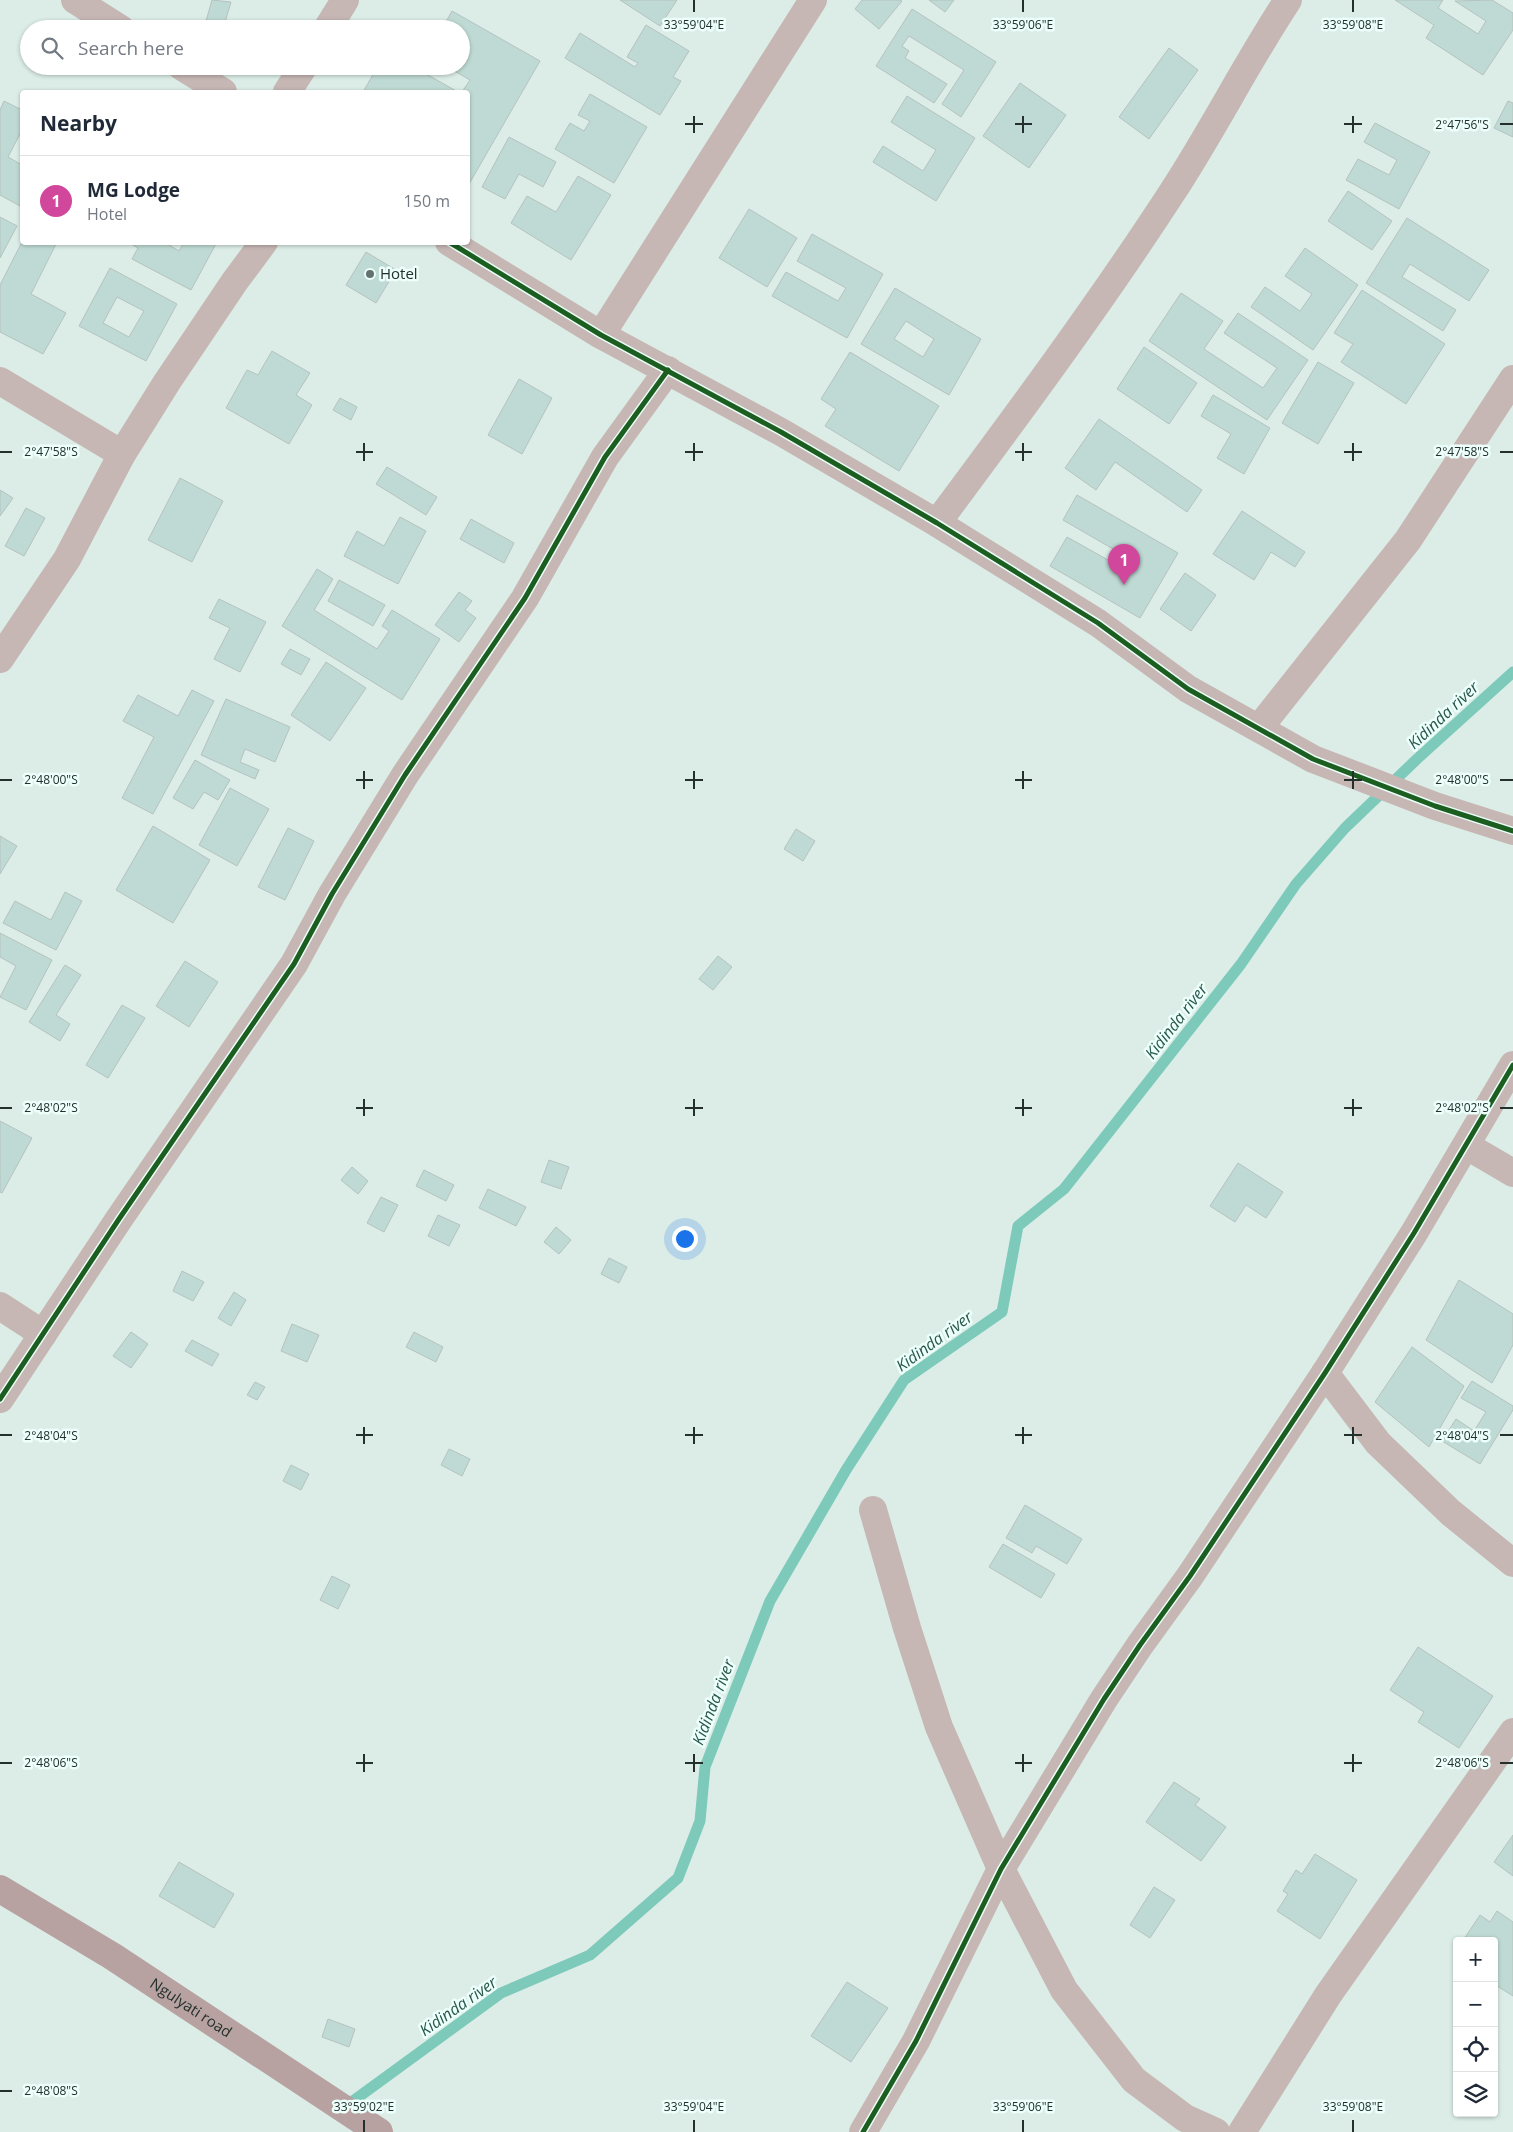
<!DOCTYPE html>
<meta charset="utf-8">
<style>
body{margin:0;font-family:"Open Sans",sans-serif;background:#f2f2f3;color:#1f2937}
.controls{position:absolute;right:15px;bottom:15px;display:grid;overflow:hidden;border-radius:5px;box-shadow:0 1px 4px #0004}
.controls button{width:45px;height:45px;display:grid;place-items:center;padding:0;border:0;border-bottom:1px solid #e0e1e3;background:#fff;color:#1f2937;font:25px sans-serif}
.you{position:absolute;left:684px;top:1238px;width:18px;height:18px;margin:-12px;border:4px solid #fff;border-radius:50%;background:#1a73e8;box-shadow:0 0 0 8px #1a73e833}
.badge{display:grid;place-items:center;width:32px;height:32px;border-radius:50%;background:#d93025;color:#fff;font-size:16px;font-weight:700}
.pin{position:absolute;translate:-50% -41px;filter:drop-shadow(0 1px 2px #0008)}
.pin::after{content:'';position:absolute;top:26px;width:18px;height:15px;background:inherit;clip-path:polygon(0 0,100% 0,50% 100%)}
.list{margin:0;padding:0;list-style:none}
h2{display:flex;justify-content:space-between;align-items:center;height:65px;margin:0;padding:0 20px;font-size:21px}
h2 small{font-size:16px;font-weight:400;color:#747a83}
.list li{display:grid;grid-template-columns:32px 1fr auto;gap:15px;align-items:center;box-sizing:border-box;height:90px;padding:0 20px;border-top:1px solid #e0e1e3}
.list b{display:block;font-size:19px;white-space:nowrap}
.list p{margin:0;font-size:16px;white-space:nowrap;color:#747a83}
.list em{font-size:16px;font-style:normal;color:#747a83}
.icon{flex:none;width:28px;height:28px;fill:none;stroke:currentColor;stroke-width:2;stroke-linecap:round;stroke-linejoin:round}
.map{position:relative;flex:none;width:1513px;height:2132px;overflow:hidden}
.search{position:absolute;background:#fff;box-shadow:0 1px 4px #0004;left:20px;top:20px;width:450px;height:55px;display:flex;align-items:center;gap:12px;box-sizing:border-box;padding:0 18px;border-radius:28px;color:#747a83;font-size:19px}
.panel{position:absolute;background:#fff;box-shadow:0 1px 4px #0004;left:20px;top:90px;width:450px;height:155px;border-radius:5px}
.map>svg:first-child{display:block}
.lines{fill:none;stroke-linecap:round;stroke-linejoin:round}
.stream{stroke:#7dcaba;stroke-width:11}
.building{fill:#bfdad4;stroke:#b5c2be;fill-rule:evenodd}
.minor{stroke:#c6b7b4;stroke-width:28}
.major{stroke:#b7a2a1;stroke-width:28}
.cycleway-casing{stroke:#ecfffa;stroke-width:8}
.cycleway{stroke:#1b5e20;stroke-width:5}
.ticks{fill:none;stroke:#23302c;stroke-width:2}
.poi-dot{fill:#64726e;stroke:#ecfffa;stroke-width:2}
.labels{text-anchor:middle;stroke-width:5;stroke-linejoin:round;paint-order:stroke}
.poi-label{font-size:15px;fill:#23302c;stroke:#ecfffa;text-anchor:start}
.street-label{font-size:15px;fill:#23302c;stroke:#ecfffa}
.water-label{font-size:16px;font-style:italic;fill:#2a574d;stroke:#ecfffa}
.ticks-label{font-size:12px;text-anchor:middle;fill:#23302c;stroke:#ecfffa;stroke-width:5;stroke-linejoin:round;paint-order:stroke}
</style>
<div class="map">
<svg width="1513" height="2132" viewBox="0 0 1513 2132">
<rect width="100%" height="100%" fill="#dcede8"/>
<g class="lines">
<!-- stream -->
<path class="stream" d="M353 2101 501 1993 590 1955 678 1878 700 1821 705 1767 770 1601 846 1470 904 1380 1002 1312 1018 1226 1064 1189 1241 964 1296 884 1345 828 1417 759 1513 672"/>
</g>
<!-- building -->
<g class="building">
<path d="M212 0 231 2 223 29 204 28Z"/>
<path d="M620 0H677L660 26Z"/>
<path d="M862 0H900L902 1 879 29 855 9Z"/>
<path d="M929 0H954L945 12Z"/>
<path d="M1395 0H1443L1438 8 1478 34 1486 21 1455 1 1492 0 1513 13V30L1483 75 1426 38 1434 25Z"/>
<path d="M912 9 996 62 961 117 942 104 964 70 909 36 902 46 909 51 905 58 947 84 934 103 876 66Z"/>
<path d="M452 11 540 61 469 184 468 92H462L470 80 446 66H461V29H442Z"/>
<path d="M646 25 689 51 673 77 681 81 660 115 565 58 580 33 635 67 638 63 627 57Z"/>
<path d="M1169 48 1198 70 1149 139 1119 117Z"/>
<path d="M378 66H412L458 92H363Z"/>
<path d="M1020 83 1066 115 1029 168 983 136Z"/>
<path d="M590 94 647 127 614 183 555 149 570 123 584 131 590 121 578 115Z"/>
<path d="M907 96 975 138 936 201 873 162 883 146 923 171 936 150 891 122Z"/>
<path d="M4 101 22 110V130L8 157 22 165V207L0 195V110Z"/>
<path d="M1508 101 1513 103V137L1494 128Z"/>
<path d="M1375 123 1430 152 1399 209 1346 180 1358 159 1389 175 1397 160 1364 142Z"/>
<path d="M509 137 556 162 543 187 519 174 505 199 482 187Z"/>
<path d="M578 176 611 195 571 260 511 223 527 196 556 212Z"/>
<path d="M1348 191 1392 221 1372 250 1328 221Z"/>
<path d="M749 209 797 238 767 287 719 258Z"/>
<path d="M0 217 17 226 0 258Z"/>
<path d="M1407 218 1489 270 1469 301 1410 264 1402 277 1456 310 1443 331 1366 283Z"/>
<path d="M812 234 883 274 847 338 772 296 786 272 838 301 846 288 797 261Z"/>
<path d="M22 242H57L31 294 66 313 43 354 0 332V285Z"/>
<path d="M128 242H164L179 251 184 242H217L191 290 132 259 138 248Z"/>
<path d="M1305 248 1358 285 1313 350 1251 307 1265 287 1300 311 1312 294 1285 276Z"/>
<path d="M366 252 396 270 376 303 346 285Z"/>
<path d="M110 268 177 304 146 361 79 326ZM117 297 144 311 129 337 103 323Z"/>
<path d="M895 288 981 339 949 395 861 344ZM906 321 934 339 923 357 894 339Z"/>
<path d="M1362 290 1445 344 1406 404 1341 362 1353 344 1334 333Z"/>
<path d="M1181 293 1223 321 1204 349 1263 388 1277 368 1224 333 1238 313 1308 360 1267 420 1149 341Z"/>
<path d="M1144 347 1197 383 1169 424 1117 389Z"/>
<path d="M272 351 310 373 296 395 312 405 289 444 226 408 247 370 258 375Z"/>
<path d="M850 352 939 406 899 471 825 426 836 409 821 399Z"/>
<path d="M1318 362 1354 383 1318 444 1282 423Z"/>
<path d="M519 379 552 398 522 454 488 435Z"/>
<path d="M1213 395 1270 428 1244 474 1217 458 1231 434 1201 416Z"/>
<path d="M340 398 357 407 351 420 333 410Z"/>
<path d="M1099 419 1202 490 1187 512 1115 462 1096 490 1065 468Z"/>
<path d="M387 467 437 497 426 515 376 484Z"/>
<path d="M180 478 223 501 192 562 148 540Z"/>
<path d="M0 490 13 498 0 516Z"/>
<path d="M1077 495 1178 553 1140 618 1050 566 1067 537 1117 565 1120 553 1063 520Z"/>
<path d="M26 508 45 518 24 556 5 546Z"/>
<path d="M1242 511 1305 552 1295 567 1271 552 1254 580 1213 554Z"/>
<path d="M400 517 426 531 398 584 344 556 357 531 384 546Z"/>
<path d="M471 519 514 543 504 563 460 539Z"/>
<path d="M317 569 333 579 314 610 377 649 389 631 382 626 392 610 440 639 402 700 282 626Z"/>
<path d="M1185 573 1216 595 1191 631 1160 609Z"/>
<path d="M339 580 385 605 373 626 328 601Z"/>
<path d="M459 592 472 601 465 610 476 618 459 642 435 625Z"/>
<path d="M219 599 266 622 240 672 214 659 230 628 209 618Z"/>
<path d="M290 649 310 659 301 675 281 664Z"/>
<path d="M326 662 366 688 330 741 291 715Z"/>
<path d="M192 690 214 701 153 814 122 798 154 737 123 721 138 695 178 716Z"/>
<path d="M226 699 290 727 275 762 245 749 240 762 259 770 255 779 201 755Z"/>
<path d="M195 760 230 780 218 800 204 792 193 809 173 798Z"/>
<path d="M230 788 269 809 237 866 199 845Z"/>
<path d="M153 826 210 860 173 923 116 890Z"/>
<path d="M288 828 314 841 285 900 258 887Z"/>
<path d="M796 829 815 841 803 861 784 849Z"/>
<path d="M0 836 17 846 0 874Z"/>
<path d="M65 892 82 901 56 950 3 923 15 901 51 920Z"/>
<path d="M0 933 52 960 26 1010 0 997 16 966 0 957Z"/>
<path d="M718 956 732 967 713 990 699 979Z"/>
<path d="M185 961 218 982 189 1027 156 1006Z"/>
<path d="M65 965 81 975 56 1015 70 1024 60 1041 29 1022Z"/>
<path d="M122 1005 145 1018 108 1078 86 1065Z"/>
<path d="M0 1121 32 1138 2 1193 0 1192Z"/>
<path d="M549 1160 569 1167 561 1189 541 1182Z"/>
<path d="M1238 1163 1283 1192 1266 1218 1246 1205 1235 1222 1210 1206Z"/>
<path d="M352 1167 368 1181 358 1194 341 1180Z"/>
<path d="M424 1170 454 1185 446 1201 416 1186Z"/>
<path d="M488 1189 526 1207 516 1226 479 1208Z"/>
<path d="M381 1197 398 1205 384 1232 367 1223Z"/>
<path d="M438 1215 460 1225 449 1246 428 1236Z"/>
<path d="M556 1227 571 1240 559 1254 544 1242Z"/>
<path d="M609 1258 627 1267 619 1283 601 1274Z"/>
<path d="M182 1271 204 1282 193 1301 173 1291Z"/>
<path d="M1459 1280 1513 1314V1345L1492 1383 1426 1340Z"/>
<path d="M234 1292 246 1300 231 1326 218 1318Z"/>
<path d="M292 1324 319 1335 307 1362 281 1351Z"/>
<path d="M131 1332 148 1344 131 1368 113 1356Z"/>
<path d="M414 1332 443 1347 436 1362 406 1347Z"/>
<path d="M192 1340 219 1354 212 1366 185 1351Z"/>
<path d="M1412 1347 1464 1386 1429 1447 1375 1402Z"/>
<path d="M1472 1381 1513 1406V1410L1480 1464 1442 1441 1456 1419 1474 1431 1486 1412 1461 1398Z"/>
<path d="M255 1382 265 1387 257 1400 247 1395Z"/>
<path d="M449 1449 470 1459 462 1476 441 1465Z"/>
<path d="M291 1465 309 1474 301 1490 283 1481Z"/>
<path d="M1025 1505 1082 1539 1067 1564 1036 1546 1032 1553 1006 1538Z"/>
<path d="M1003 1544 1055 1574 1041 1598 989 1567Z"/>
<path d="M332 1576 350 1585 338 1609 320 1600Z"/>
<path d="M1418 1647 1493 1696 1459 1748 1418 1722 1424 1712 1390 1690Z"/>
<path d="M1174 1782 1200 1799 1195 1805 1226 1827 1201 1861 1146 1822Z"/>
<path d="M1513 1835V1876L1494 1862Z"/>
<path d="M1315 1854 1357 1880 1320 1939 1277 1911 1288 1894 1283 1891 1296 1870 1302 1874Z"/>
<path d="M179 1862 234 1894 214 1928 159 1896Z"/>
<path d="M1154 1887 1175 1900 1150 1938 1130 1925Z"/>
<path d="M1497 1911 1513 1922V1996L1494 1984V1941H1466L1464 1939 1480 1915 1490 1922Z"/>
<path d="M847 1982 888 2008 851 2062 811 2036Z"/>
<path d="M328 2019 355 2029 349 2047 322 2037Z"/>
</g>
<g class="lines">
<!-- minor -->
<g class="minor">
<path d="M75 0 121 29"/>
<path d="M327 29 345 0"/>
<path d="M181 66 223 92"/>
<path d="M287 92 304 66"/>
<path d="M449 242 601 335 781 432 937 523 1098 623 1188 689 1313 759 1435 806 1513 831"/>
<path d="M601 335 813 0"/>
<path d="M0 381 122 454"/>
<path d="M937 523C1018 414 1099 305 1173 191 1214 128 1247 62 1288 0"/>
<path d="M0 659 67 559 122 454 167 382 235 281 264 242"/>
<path d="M1259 728 1408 540 1513 379"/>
<path d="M1467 1146 1513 1173"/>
<path d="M0 1306 43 1334"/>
<path d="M1325 1373 1378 1443 1451 1513 1513 1563"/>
<path d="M0 1399 119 1219 294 964 332 894 405 775 525 598 605 457 668 370"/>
<path d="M873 1510 907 1628 939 1727 1001 1869 1064 1990 1134 2080 1185 2118 1216 2132"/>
<path d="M863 2132 916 2041 1001 1869 1104 1699 1140 1645 1190 1576 1325 1373 1414 1233 1513 1065"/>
<path d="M1242 2132 1328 1995 1513 1732"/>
</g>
<!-- major -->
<path class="major" id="s1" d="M0 1889 112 1956 379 2132"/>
<defs>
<g id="cycleway">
<path d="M449 242 601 335 781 432 937 523 1098 623 1188 689 1313 759 1435 806 1513 831"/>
<path d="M0 1399 119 1219 294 964 332 894 405 775 525 598 605 457 668 370"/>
<path d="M863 2132 916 2041 1001 1869 1104 1699 1140 1645 1190 1576 1325 1373 1414 1233 1513 1065"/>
</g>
</defs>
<!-- cycleway casing -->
<use href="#cycleway" class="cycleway-casing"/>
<!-- cycleway -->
<use href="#cycleway" class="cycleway"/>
</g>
<!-- ticks -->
<path class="ticks" d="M694 0V12M1023 0V12M1353 0V12M694 116V133M1023 116V133M1353 116V133M685 124H703M1015 124H1032M1344 124H1362M1500 124H1513M364 443V461M694 443V461M1023 443V461M1353 443V461M0 452H12M356 452H373M685 452H703M1015 452H1032M1344 452H1362M1500 452H1513M364 771V789M694 771V789M1023 771V789M1353 771V789M0 780H12M356 780H373M685 780H703M1015 780H1032M1344 780H1362M1500 780H1513M364 1099V1116M694 1099V1116M1023 1099V1116M1353 1099V1116M0 1108H12M356 1108H373M685 1108H703M1015 1108H1032M1344 1108H1362M1500 1108H1513M364 1427V1444M694 1427V1444M1023 1427V1444M1353 1427V1444M0 1435H12M356 1435H373M685 1435H703M1015 1435H1032M1344 1435H1362M1500 1435H1513M364 1754V1772M694 1754V1772M1023 1754V1772M1353 1754V1772M0 1763H12M356 1763H373M685 1763H703M1015 1763H1032M1344 1763H1362M1500 1763H1513M0 2091H12M364 2120V2132M694 2120V2132M1023 2120V2132M1353 2120V2132"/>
<!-- markers -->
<circle class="poi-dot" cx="370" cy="274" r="5"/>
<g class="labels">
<!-- poi labels -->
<g class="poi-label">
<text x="380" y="279">Hotel</text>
</g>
<!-- street labels -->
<g class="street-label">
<text dy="5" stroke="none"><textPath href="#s1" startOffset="225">Ngulyati road</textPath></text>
</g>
<!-- water labels -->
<g class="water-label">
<text transform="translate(1443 715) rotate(-43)" y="6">Kidinda river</text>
<text transform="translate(1176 1021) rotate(-52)" y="6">Kidinda river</text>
<text transform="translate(934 1341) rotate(-36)" y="6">Kidinda river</text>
<text transform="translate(713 1702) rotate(-69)" y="6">Kidinda river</text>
<text transform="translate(458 2006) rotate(-35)" y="6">Kidinda river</text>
</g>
</g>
<g class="ticks-label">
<text x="694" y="29">33°59'04"E</text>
<text x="1023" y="29">33°59'06"E</text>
<text x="1353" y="29">33°59'08"E</text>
<text x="1462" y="129">2°47'56"S</text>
<text x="51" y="456">2°47'58"S</text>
<text x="1462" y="456">2°47'58"S</text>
<text x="51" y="784">2°48'00"S</text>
<text x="1462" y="784">2°48'00"S</text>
<text x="51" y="1112">2°48'02"S</text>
<text x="1462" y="1112">2°48'02"S</text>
<text x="51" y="1440">2°48'04"S</text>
<text x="1462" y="1440">2°48'04"S</text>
<text x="51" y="1767">2°48'06"S</text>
<text x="1462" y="1767">2°48'06"S</text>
<text x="51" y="2095">2°48'08"S</text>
<text x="364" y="2111">33°59'02"E</text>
<text x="694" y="2111">33°59'04"E</text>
<text x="1023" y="2111">33°59'06"E</text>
<text x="1353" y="2111">33°59'08"E</text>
</g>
</svg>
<div class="controls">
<button>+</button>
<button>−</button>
<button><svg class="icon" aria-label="locate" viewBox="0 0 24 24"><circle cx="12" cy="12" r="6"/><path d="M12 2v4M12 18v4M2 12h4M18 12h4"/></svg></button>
<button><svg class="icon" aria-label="layers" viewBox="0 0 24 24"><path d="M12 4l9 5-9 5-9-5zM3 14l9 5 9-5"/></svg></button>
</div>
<div class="you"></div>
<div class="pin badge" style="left:1124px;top:585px;background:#d1479c">1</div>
<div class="search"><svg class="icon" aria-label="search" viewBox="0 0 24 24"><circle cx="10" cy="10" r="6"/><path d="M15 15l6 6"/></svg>Search here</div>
<section class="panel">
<h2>Nearby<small></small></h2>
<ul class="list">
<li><span class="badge" style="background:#d1479c">1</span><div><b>MG Lodge</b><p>Hotel</p></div><em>150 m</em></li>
</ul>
</section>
</div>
